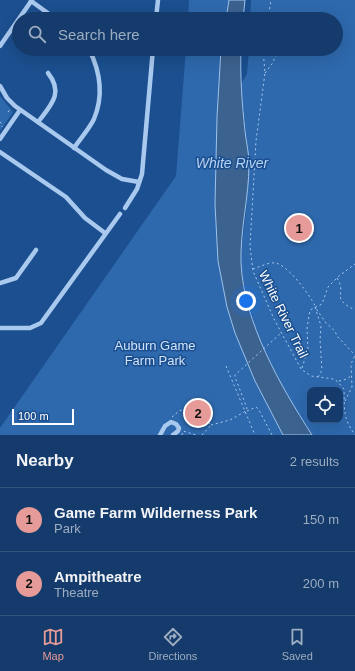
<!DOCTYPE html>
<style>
body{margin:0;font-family:Helvetica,sans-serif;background:#1d4271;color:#f1f3f6}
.controls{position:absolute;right:12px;bottom:12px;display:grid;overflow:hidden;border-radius:8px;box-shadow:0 4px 16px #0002}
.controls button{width:36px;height:36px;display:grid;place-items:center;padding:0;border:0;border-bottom:1px solid #33557e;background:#143b6b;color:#f1f3f6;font:20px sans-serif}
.scale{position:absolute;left:12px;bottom:10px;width:62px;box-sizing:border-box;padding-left:4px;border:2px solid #fff;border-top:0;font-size:11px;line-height:14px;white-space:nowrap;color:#fff;-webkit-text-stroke:3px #1b4f8f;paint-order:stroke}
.you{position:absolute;left:246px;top:301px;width:14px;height:14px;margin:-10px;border:3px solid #fff;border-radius:50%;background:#1a73e8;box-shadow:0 0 0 6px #1a73e833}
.badge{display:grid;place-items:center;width:26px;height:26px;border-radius:50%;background:#e69b98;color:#111;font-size:13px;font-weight:700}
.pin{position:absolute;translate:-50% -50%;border:2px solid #fff;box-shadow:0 1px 4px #0006}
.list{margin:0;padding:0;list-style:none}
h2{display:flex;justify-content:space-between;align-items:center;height:52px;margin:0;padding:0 16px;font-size:17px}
h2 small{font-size:13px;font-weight:400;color:#9dadc1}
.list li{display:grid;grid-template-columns:26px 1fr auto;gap:12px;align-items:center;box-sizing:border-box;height:64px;padding:0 16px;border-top:1px solid #33557e}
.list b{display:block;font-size:15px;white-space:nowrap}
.list p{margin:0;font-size:13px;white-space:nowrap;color:#9dadc1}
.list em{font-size:13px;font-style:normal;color:#9dadc1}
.icon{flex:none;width:22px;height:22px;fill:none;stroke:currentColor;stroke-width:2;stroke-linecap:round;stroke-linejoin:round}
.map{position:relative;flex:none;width:355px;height:435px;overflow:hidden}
.search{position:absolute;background:#143b6b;box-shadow:0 4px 16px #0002;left:12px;right:12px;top:12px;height:44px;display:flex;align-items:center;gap:10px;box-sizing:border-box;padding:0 14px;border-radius:22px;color:#9dadc1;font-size:15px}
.sheet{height:180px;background:#143b6b}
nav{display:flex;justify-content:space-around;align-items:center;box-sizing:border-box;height:56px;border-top:1px solid #33557e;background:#143b6b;font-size:11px;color:#9dadc1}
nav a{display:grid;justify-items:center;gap:2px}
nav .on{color:#e69b98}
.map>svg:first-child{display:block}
.green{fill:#2e69ad;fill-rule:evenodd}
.water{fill:#3c6290;stroke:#9cc4f0}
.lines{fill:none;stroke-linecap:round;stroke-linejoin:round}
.path{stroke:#a9c9ee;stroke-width:1;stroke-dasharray:2 3;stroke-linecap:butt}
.minor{stroke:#a9c9ee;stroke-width:4.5}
.labels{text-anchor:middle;stroke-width:3;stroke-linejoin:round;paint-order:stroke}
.street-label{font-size:13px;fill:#fff;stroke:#1b4f8f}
.park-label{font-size:13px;fill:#cfe3fa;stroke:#1b4f8f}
.water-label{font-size:14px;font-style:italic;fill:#b5d3f5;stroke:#1b4f8f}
</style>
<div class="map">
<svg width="355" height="435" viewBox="0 0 355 435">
<rect width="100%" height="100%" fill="#1b4f8f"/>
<!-- green -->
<g class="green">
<path d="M189 0H229L226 19H188Z"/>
<path d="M251 0H355V435H312L290 402 269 361 256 329 245 292 241 264 242 244 246 212 249 163 241 84 247 74 249 49H336V19H250ZM310 390H340V420H310Z"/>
<path d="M186 49H221L217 117 215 204 218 261 227 307 235 333 255 381 283 435H0V428L176 176Z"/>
<path d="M0 96 13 112 0 131Z"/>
</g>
<!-- water -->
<g class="water">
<path d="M229 0H245L243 19H226Z"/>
<path d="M221 49H241C240 76 242 103 245 131 246 141 249 153 249 164 249 197 240 230 241 263 244 323 280 385 312 435H283L255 381 235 333 227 307 218 261 215 204 217 117Z"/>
</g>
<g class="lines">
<!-- path -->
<g class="path">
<path d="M268 19 271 0"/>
<path d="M263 49 265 73 256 141 250 246 253 271 274 319 301 369 311 376 334 379 338 382 344 389C345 411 342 416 355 435"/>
<path d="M265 73 272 64 279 49"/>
<path d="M8 112 11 108"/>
<path d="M0 122 2 124V127"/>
<path d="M253 269C259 267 269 262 275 263 287 264 310 295 315 306"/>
<path d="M337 278C348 295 329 297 355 310"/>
<path d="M226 366 255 435"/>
<path d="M302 368 308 349 307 328 310 310 322 304 328 287 339 276 355 264"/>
<path d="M318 377 322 370 320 340 321 326 315 307 326 323 335 331 337 336 355 355"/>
<path d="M339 381 347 379 352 375"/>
<path d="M345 401 352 387 351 364 355 355"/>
<path d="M247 411 256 407 259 410 272 435"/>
<path d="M172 417 179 411 190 407 193 410 197 406"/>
<path d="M211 425 230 420 246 411 247 408 235 377V375L281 333"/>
<path d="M182 435 183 431 196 435"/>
<path d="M202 435 211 425 205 419"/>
</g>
<!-- minor -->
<g class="minor">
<path d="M31 1 56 19"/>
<path d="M156 19 158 0"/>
<path d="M0 46 32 0"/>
<path d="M0 86 7 98 15 106 106 170 122 179 139 182"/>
<path d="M38 122C51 105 64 93 48 73"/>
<path d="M0 139 20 110"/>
<path d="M74 148C81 138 89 129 94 119 104 95 100 71 89 49"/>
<path d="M0 152 66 197 85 218 105 233"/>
<path d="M125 208 137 189 142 174 153 49"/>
<path d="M0 283 16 278 36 250"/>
<path d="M0 328H30L41 323 120 214"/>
<path d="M160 435 165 426 171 422 176 424 179 428 178 431 173 435"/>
</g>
</g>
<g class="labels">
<!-- street labels -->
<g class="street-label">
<text transform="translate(284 314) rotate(64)" y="5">White River Trail</text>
</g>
<!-- park labels -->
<g class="park-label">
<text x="155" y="350">Auburn Game<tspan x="155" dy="15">Farm Park</tspan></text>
</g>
<!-- water labels -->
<g class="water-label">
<text x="232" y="168">White River</text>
</g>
</g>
</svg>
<div class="controls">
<button><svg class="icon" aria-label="locate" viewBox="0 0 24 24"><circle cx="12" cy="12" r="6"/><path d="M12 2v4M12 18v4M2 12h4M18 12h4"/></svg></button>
</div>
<div class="scale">100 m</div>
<div class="you"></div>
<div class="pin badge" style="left:299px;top:228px">1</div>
<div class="pin badge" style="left:198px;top:413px">2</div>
<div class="search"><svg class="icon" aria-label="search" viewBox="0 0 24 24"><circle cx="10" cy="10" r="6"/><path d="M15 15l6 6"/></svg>Search here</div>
</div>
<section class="sheet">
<h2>Nearby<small>2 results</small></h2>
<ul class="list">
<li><span class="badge">1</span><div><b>Game Farm Wilderness Park</b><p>Park</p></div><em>150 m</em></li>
<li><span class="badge">2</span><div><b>Ampitheatre</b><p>Theatre</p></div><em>200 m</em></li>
</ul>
</section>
<nav>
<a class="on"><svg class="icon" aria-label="map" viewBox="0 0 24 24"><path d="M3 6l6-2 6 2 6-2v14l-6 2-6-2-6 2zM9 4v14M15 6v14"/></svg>Map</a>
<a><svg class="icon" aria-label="directions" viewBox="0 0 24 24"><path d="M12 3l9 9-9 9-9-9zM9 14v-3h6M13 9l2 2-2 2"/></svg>Directions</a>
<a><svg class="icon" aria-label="saved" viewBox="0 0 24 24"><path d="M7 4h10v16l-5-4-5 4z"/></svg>Saved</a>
</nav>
